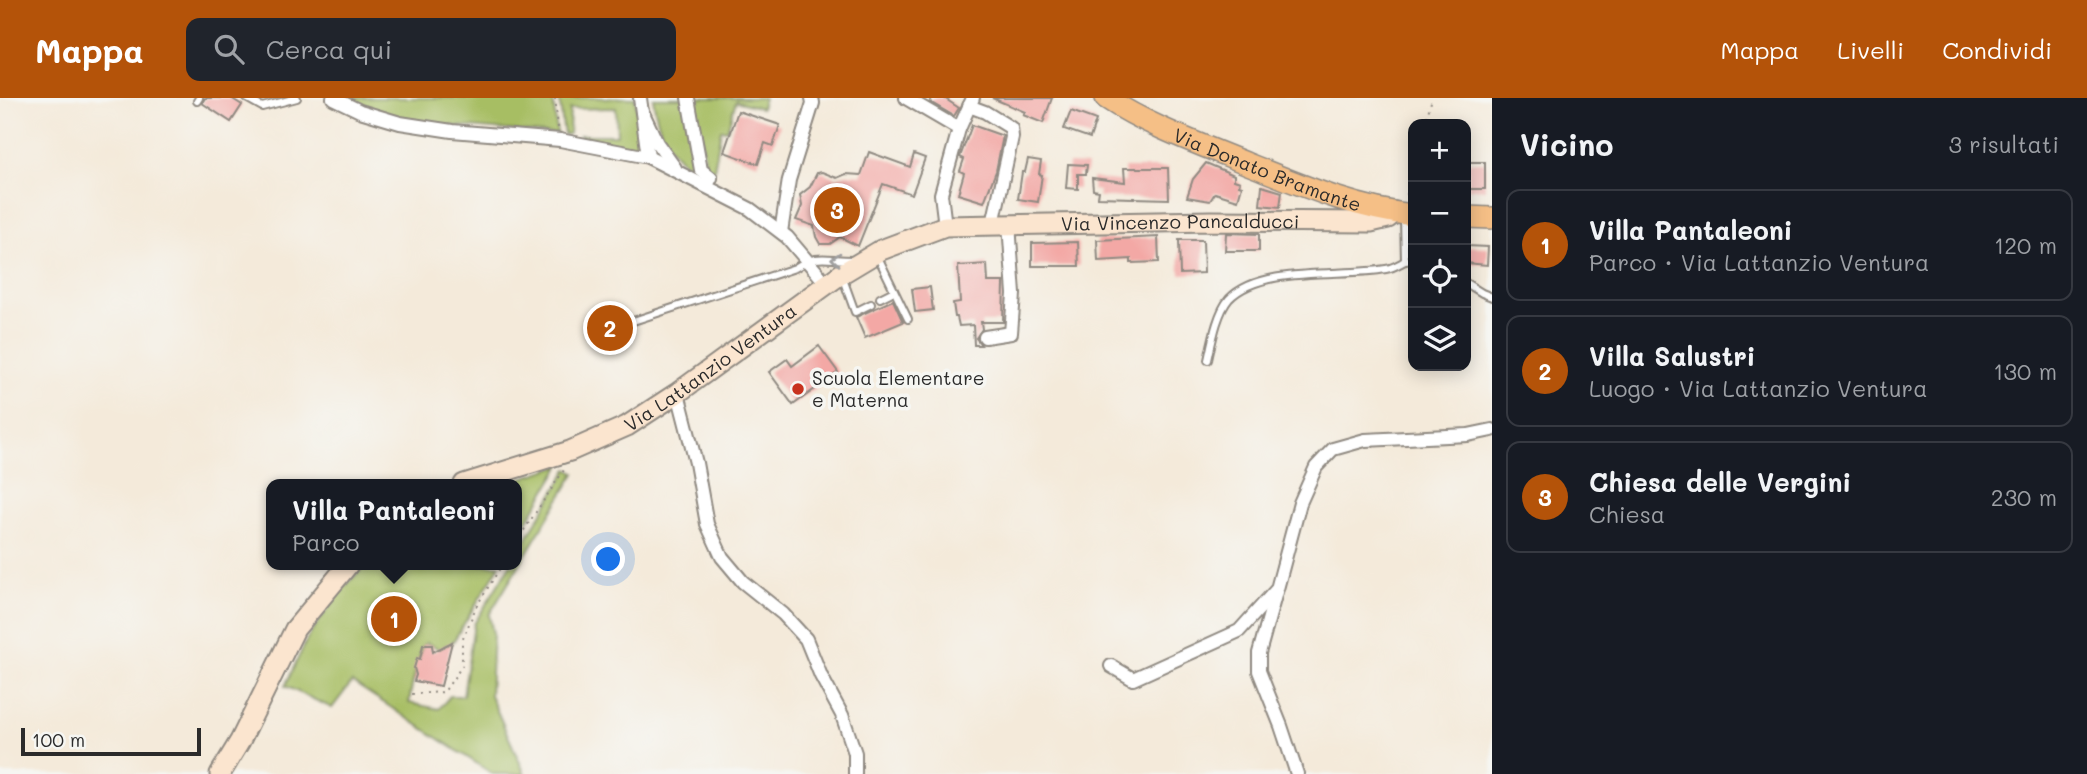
<!DOCTYPE html>
<html lang="it">
<meta charset="utf-8">
<style>
body{margin:0;font-family:Mali,sans-serif;background:#20242c;color:#f1f3f6}
.controls{position:absolute;right:21px;top:21px;display:grid;overflow:hidden;border-radius:14px;box-shadow:0 4px 18px #0003}
.controls button{width:63px;height:63px;display:grid;place-items:center;padding:0;border:0;border-bottom:2px solid #363941;background:#171b24;color:#f1f3f6;font:35px sans-serif}
.scale{position:absolute;left:21px;bottom:18px;width:180px;box-sizing:border-box;padding-left:7px;border:4px solid #2b2b2b;border-top:0;font-size:19px;line-height:24px;white-space:nowrap;color:#2b2b2b;-webkit-text-stroke:5px #f6f6f2;paint-order:stroke}
.you{position:absolute;left:609px;top:462px;width:24px;height:24px;margin:-18px;border:5px solid #fff;border-radius:50%;background:#1a73e8;box-shadow:0 0 0 10px #1a73e833}
.badge{display:grid;place-items:center;width:46px;height:46px;border-radius:50%;background:#b45309;color:#fff;font-size:23px;font-weight:700}
.pin{position:absolute;translate:-50% -50%;border:4px solid #fff;box-shadow:0 2px 7px #0006}
.popup{position:absolute;left:266px;top:381px;width:256px;height:91px;box-sizing:border-box;display:grid;place-content:center;border-radius:14px;background:#171b24;filter:drop-shadow(0 2px 5px #0005);font-size:23px;white-space:nowrap;color:#9ea1a6}
.popup b{font-size:26px;color:#f1f3f6}
.popup::after{content:'';position:absolute;left:50%;top:100%;margin-left:-14px;border:14px solid transparent;border-top-color:#171b24}
.list{margin:0;padding:0;list-style:none}
h2{display:flex;justify-content:space-between;align-items:center;height:91px;margin:0;padding:0 28px;font-size:30px}
h2 small{font-size:23px;font-weight:400;color:#9ea1a6}
.list li{display:grid;grid-template-columns:46px 1fr auto;gap:21px;align-items:center;box-sizing:border-box;height:112px;margin:0 14px 14px;padding:0 14px;border:2px solid #363941;border-radius:14px}
.list b{display:block;font-size:26px;white-space:nowrap}
.list p{margin:0;font-size:23px;white-space:nowrap;color:#9ea1a6}
.list em{font-size:23px;font-style:normal;color:#9ea1a6}
.icon{flex:none;width:38px;height:38px;fill:none;stroke:currentColor;stroke-width:2;stroke-linecap:round;stroke-linejoin:round}
.map{position:relative;flex:none;width:1492px;height:676px;overflow:hidden}
header{display:flex;align-items:center;gap:42px;box-sizing:border-box;height:98px;padding:0 35px;background:#b45309;color:#fff}
header strong{font-size:33px}
nav{display:flex;gap:38px;margin-inline-start:auto;font-size:24px}
.search{width:490px;height:63px;background:#20242c;display:flex;align-items:center;gap:18px;box-sizing:border-box;padding:0 24px;border-radius:14px;color:#9ea1a6;font-size:26px}
main{display:flex}
aside{flex:1;background:#171b24}
.map>svg:first-child{display:block}
.green{fill:#a7be64;stroke:#697448;stroke-width:2}
.building{fill:#f3a8a5}
.lines{fill:none;stroke-linecap:round;stroke-linejoin:round}
.lane-casing{stroke:#908a82;stroke-width:10}
.street-casing{stroke:#908a82;stroke-width:16}
.secondary-casing{stroke:#908a82;stroke-width:23}
.primary-casing{stroke:#908a82;stroke-width:24}
.path{stroke:#908a82;stroke-width:2;stroke-dasharray:2 5;stroke-linecap:butt}
.lane{stroke:#fff;stroke-width:6}
.street{stroke:#fff;stroke-width:12}
.secondary{stroke:#fbe5cf;stroke-width:19}
.primary{stroke:#f5bf86;stroke-width:21}
.oneway{stroke:#a0a0a0}
.poi-dot{fill:#c8321e;stroke:#f6f6f2;stroke-width:2.5}
.labels{text-anchor:middle;stroke-width:7;stroke-linejoin:round;paint-order:stroke}
.street-label{font-size:19px;fill:#2b2b2b;stroke:#f6f6f2}
.poi-label{font-size:19px;fill:#2b2b2b;stroke:#f6f6f2;text-anchor:start}
</style>
<header>
<strong>Mappa</strong>
<div class="search"><svg class="icon" aria-label="search" viewBox="0 0 24 24"><circle cx="10" cy="10" r="6"/><path d="M15 15l6 6"/></svg>Cerca qui</div>
<nav><a>Mappa</a><a>Livelli</a><a>Condividi</a></nav>
</header>
<main>
<div class="map">
<svg width="1492" height="676" viewBox="0 0 1492 676">
<rect width="100%" height="100%" fill="#f6f6f2"/>
<filter id="ink" filterUnits="userSpaceOnUse"><feTurbulence type="fractalNoise" baseFrequency=".0143" numOctaves="2"/><feDisplacementMap in="SourceGraphic" scale="14" xChannelSelector="R" yChannelSelector="G"/><feConvolveMatrix kernelMatrix="1 2 1 2 8 2 1 2 1" color-interpolation-filters="sRGB"/></filter>
<filter id="wash" filterUnits="userSpaceOnUse"><feTurbulence type="fractalNoise" baseFrequency=".00686" numOctaves="4" result="noise"/><feDisplacementMap in="SourceGraphic" scale="28" xChannelSelector="R" yChannelSelector="G"/><feGaussianBlur stdDeviation="1.57" result="paint"/><feColorMatrix in="noise" values="0 0 0 0 0 0 0 0 0 0 0 0 0 0 0 0 0 1.4 0 .05"/><feComposite in="paint" operator="in"/></filter>
<g filter="url(#wash)">
<rect width="100%" height="100%" fill="#f4eada"/>
<!-- green -->
<g class="green">
<path d="M344 0H553L557 36 429 26 374 13Z"/>
<path d="M559 0H635L642 43C627 54 598 43 581 40L580 37H617L616 10 570 11 569 36 564 37Z"/>
<path d="M653 0H686L698 75C668 56 658 35 653 0Z"/>
<path d="M693 0H764L761 10 736 3 727 32H721L713 77 707 72Z"/>
<path d="M561 367 517 440 516 386H504Z"/>
<path d="M568 371 575 375 489 517 493 535 490 597 525 676H493L352 584 332 610 285 588 308 539 339 495 365 467H500L451 547H446L441 552 427 545 423 547C417 566 412 584 409 605L439 611 450 598H463L474 526 510 467H516L517 456Z"/>
</g>
<g id="blocks">
<!-- building -->
<g class="building">
<path d="M205 0H231L242 7 231 24 202 5Z"/>
<path d="M932 0H944L959 10 954 18 930 4Z"/>
<path d="M992 0H1052L1043 25 1023 17 1025 14Z"/>
<path d="M738 13 780 27 773 48 765 45 758 66 724 54Z"/>
<path d="M1071 13 1096 22 1090 40 1064 31Z"/>
<path d="M972 27 1003 38 996 73 984 104 958 96 964 75 960 73 964 61 960 59Z"/>
<path d="M869 54 910 69 914 56 925 60 912 96 883 86 858 148 840 139 830 146H820L816 139 814 128 796 122 802 108 800 97 810 89 817 75 822 74 837 80 846 76 861 77Z"/>
<path d="M1028 61 1041 63 1039 76 1042 77 1038 104 1018 101 1022 74H1025Z"/>
<rect x="1468" y="64" width="17" height="27"/>
<path d="M1206 65 1234 77V82L1240 84 1239 87 1242 88 1238 102 1215 95 1210 103 1187 99 1193 81Z"/>
<path d="M1068 66 1087 67 1086 76H1078V91L1066 90Z"/>
<path d="M1124 70H1168L1169 101 1098 99 1099 93 1093 92 1092 80 1125 84Z"/>
<path d="M1262 88 1282 94 1280 109 1260 107Z"/>
<path d="M1226 135 1259 136V153H1225Z"/>
<path d="M1158 139 1159 164 1131 165V161L1098 163 1097 142Z"/>
<path d="M1179 142H1203L1204 175 1180 176Z"/>
<path d="M1078 144 1079 168H1032V145Z"/>
<path d="M1466 148 1488 149 1487 167 1466 165Z"/>
<path d="M987 166 988 184H1004L1003 224H981L982 231 976 240 981 247H974L973 227 959 228 957 219H955L953 205 960 204 958 168Z"/>
<path d="M930 189 933 212 915 214 912 191Z"/>
<path d="M893 202 903 224 865 240 856 219Z"/>
<path d="M608 211 623 242 611 248 596 218Z"/>
<path d="M819 248 838 274 793 307 769 274 787 261 792 268Z"/>
<path d="M452 544 441 588 414 583 416 577 414 570 417 560 420 561 423 547H432L433 554Z"/>
</g>
</g>
</g>
<g filter="url(#ink)">
<use href="#blocks" fill-opacity="0" stroke="#908a82" stroke-width="2"/>
<g class="lines">
<defs>
<g id="lane">
<path d="M246 0 262 9 297 0"/>
<path d="M197 3 199 0"/>
<path d="M1404 120 1405 163 1413 162"/>
<path d="M877 157 908 221"/>
<path d="M842 178 855 214 871 206"/>
<path d="M1466 185 1482 195 1492 199"/>
<path d="M880 200 894 193"/>
<path d="M621 227 795 170C817 155 827 162 852 162"/>
<path d="M1208 262C1212 244 1217 215 1229 201 1261 167 1343 179 1386 171 1393 170 1399 166 1405 163"/>
</g>
<g id="street">
<path d="M333 0 360 13 400 25 452 33 560 42 648 59 750 111 787 139 826 185"/>
<path d="M640 0 648 59"/>
<path d="M688 0 701 72 711 80 707 87"/>
<path d="M906 0 959 31"/>
<path d="M969 8 985 14 1011 30 1012 39 993 126"/>
<path d="M642 13 657 45 675 70"/>
<path d="M945 128 941 96 959 31 973 0"/>
<path d="M781 134 789 82 813 5 812 0"/>
<path d="M985 239 1011 235 1014 196 1009 126"/>
<path d="M676 296 680 303 696 365 707 426 722 459 743 484 783 516 806 541 821 578 842 617 855 655V676"/>
<path d="M1276 494 1259 555V573L1281 628 1297 676"/>
<path d="M1111 568 1133 581 1239 533 1277 491 1300 405 1316 369 1333 351 1365 342 1468 337 1492 332"/>
</g>
<g id="secondary">
<path id="s1" d="M464 386 570 353 627 328 676 296 841 176 881 152 945 128 1211 123 1371 124 1388 120 1395 114"/>
<path d="M220 676 240 643 295 531 348 467"/>
</g>
<g id="primary">
<path id="s2" d="M1106 0C1148 28 1202 47 1248 66 1301 87 1356 111 1413 117"/>
<path d="M1466 119 1492 120"/>
</g>
</defs>
<!-- lane casing -->
<use href="#lane" class="lane-casing"/>
<!-- street casing -->
<use href="#street" class="street-casing"/>
<!-- secondary casing -->
<use href="#secondary" class="secondary-casing"/>
<!-- primary casing -->
<use href="#primary" class="primary-casing"/>
<!-- path -->
<g class="path">
<path d="M555 0 558 30"/>
<path d="M1425 26 1432 0"/>
<path d="M1407 97 1413 72"/>
<path d="M516 444 564 372"/>
<path d="M412 596 444 594 462 568V543L476 509 502 467"/>
</g>
<!-- lane -->
<use href="#lane" class="lane"/>
<!-- street -->
<use href="#street" class="street"/>
<!-- secondary -->
<use href="#secondary" class="secondary"/>
<!-- primary -->
<use href="#primary" class="primary"/>
</g>
<!-- one-way arrows -->
<defs><path id="oneway-chevron" d="M-2-3.5L2.5 0L-2 3.5" fill="none" stroke-width="1.6" stroke-linecap="round" stroke-linejoin="round" transform="scale(1.75)"/></defs>
<use class="oneway" href="#oneway-chevron" transform="translate(836 161) rotate(-176)"/>
</g>
<!-- markers -->
<circle class="poi-dot" cx="798" cy="291" r="7"/>
<g class="labels">
<!-- street labels -->
<g class="street-label">
<text dy="7" stroke="none"><textPath href="#s2" startOffset="177">Via Donato Bramante</textPath></text>
<text dy="7" stroke="none"><textPath href="#s1" startOffset="786">Via Vincenzo Pancalducci</textPath></text>
<text dy="7" stroke="none"><textPath href="#s1" startOffset="275">Via Lattanzio Ventura</textPath></text>
</g>
<!-- poi labels -->
<g class="poi-label">
<text x="812" y="287">Scuola Elementare<tspan x="812" dy="22">e Materna</tspan></text>
</g>
</g>
</svg>
<div class="controls">
<button>+</button>
<button>−</button>
<button><svg class="icon" aria-label="locate" viewBox="0 0 24 24"><circle cx="12" cy="12" r="6"/><path d="M12 2v4M12 18v4M2 12h4M18 12h4"/></svg></button>
<button><svg class="icon" aria-label="layers" viewBox="0 0 24 24"><path d="M12 4l9 5-9 5-9-5zM3 14l9 5 9-5"/></svg></button>
</div>
<div class="scale">100 m</div>
<div class="you"></div>
<div class="pin badge" style="left:394px;top:521px">1</div>
<div class="popup"><b>Villa Pantaleoni</b>Parco</div>
<div class="pin badge" style="left:610px;top:230px">2</div>
<div class="pin badge" style="left:837px;top:112px">3</div>
</div>
<aside>
<h2>Vicino<small>3 risultati</small></h2>
<ul class="list">
<li><span class="badge">1</span><div><b>Villa Pantaleoni</b><p>Parco · Via Lattanzio Ventura</p></div><em>120 m</em></li>
<li><span class="badge">2</span><div><b>Villa Salustri</b><p>Luogo · Via Lattanzio Ventura</p></div><em>130 m</em></li>
<li><span class="badge">3</span><div><b>Chiesa delle Vergini</b><p>Chiesa</p></div><em>230 m</em></li>
</ul>
</aside>
</main>
